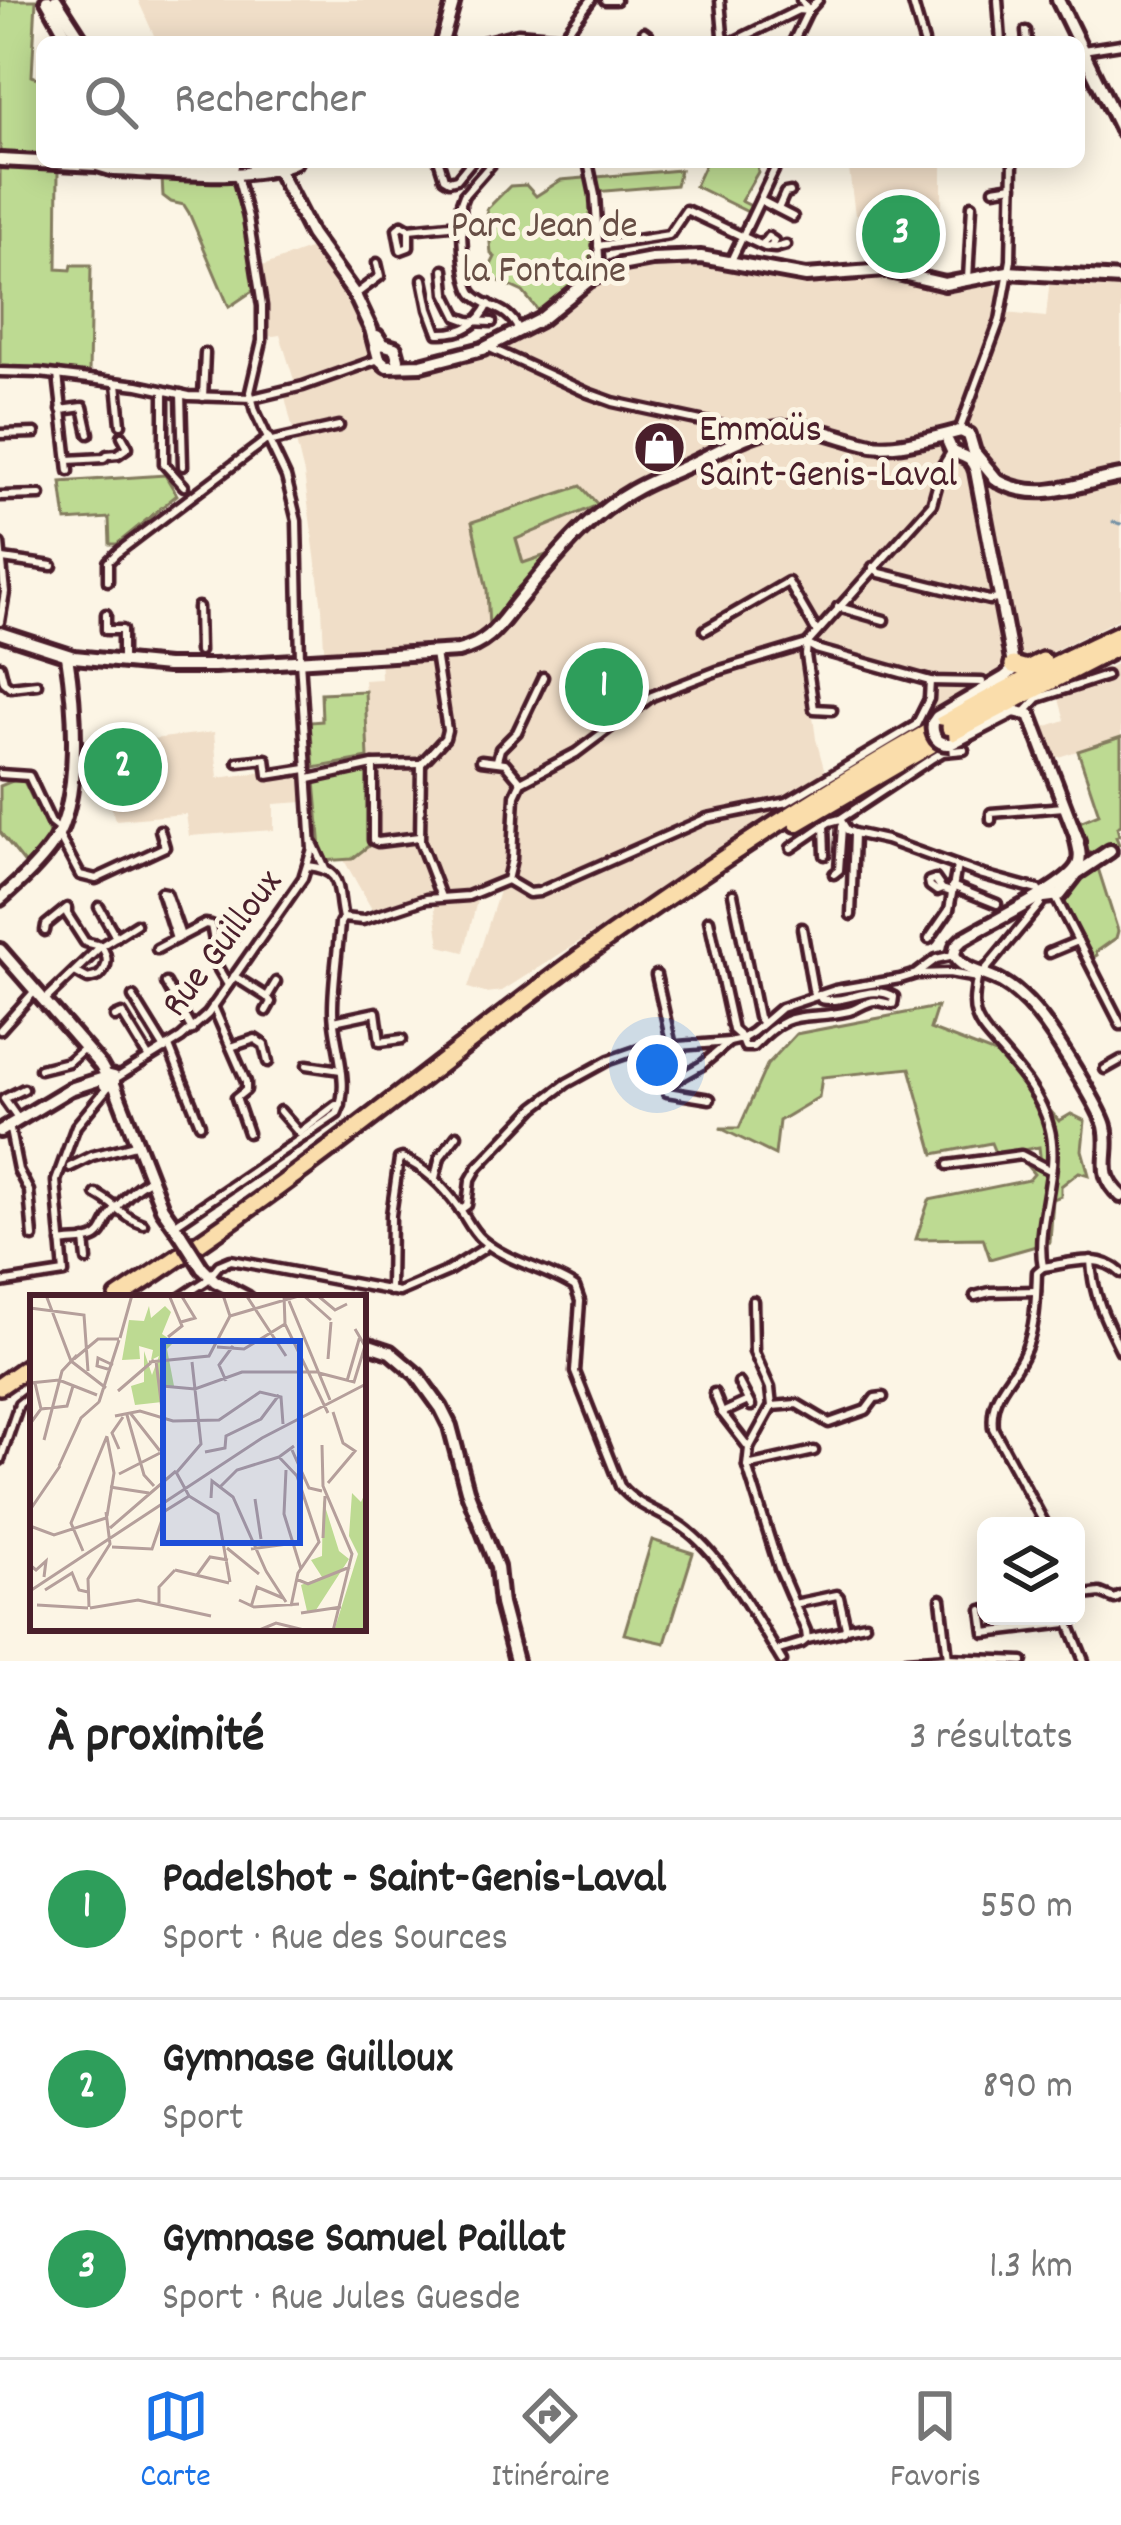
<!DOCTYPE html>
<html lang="fr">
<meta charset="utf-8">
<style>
body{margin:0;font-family:Dekko,sans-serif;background:#f6f6f6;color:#222}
.controls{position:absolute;right:36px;bottom:36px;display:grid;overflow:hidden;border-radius:18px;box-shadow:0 6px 30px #0003}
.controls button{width:108px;height:108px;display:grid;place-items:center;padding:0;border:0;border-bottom:3px solid #e0e0e0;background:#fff;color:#222;font:60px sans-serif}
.you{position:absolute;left:657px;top:1065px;width:42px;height:42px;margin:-30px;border:9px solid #fff;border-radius:50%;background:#1a73e8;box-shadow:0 0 0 18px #1a73e833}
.badge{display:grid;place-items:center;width:78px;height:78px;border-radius:50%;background:#1a73e8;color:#fff;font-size:39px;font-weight:700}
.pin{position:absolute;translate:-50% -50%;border:6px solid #fff;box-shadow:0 3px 12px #0006}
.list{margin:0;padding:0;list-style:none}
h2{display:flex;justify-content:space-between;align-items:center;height:156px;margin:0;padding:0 48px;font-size:51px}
h2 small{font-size:39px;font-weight:400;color:#767676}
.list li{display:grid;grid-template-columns:78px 1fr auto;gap:36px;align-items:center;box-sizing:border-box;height:180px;padding:0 48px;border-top:3px solid #e0e0e0}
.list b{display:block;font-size:45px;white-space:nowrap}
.list p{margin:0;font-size:39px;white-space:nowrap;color:#767676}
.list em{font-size:39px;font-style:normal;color:#767676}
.icon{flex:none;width:66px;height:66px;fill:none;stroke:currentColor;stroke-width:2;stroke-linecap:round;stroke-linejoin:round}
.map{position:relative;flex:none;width:1121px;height:1661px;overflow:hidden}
.search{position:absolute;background:#fff;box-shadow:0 6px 30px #0003;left:36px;right:36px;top:36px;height:132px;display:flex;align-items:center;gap:30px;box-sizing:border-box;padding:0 42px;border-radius:18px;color:#767676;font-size:45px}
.sheet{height:696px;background:#fff}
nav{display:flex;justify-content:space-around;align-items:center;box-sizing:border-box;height:168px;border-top:3px solid #e0e0e0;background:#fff;font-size:33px;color:#767676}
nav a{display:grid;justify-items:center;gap:6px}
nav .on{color:#1a73e8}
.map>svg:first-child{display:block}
.built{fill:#f0dec8;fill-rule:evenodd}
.green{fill:#bdda92;stroke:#847c5e;stroke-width:3}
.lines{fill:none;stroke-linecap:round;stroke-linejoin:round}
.stream{stroke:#7692a5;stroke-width:3}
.street-casing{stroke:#4a1f2b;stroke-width:15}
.secondary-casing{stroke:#4a1f2b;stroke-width:20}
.highway-casing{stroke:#4a1f2b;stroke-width:24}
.street{stroke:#fcf5e5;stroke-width:6}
.secondary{stroke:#fcf5e5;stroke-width:10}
.highway{stroke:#faddab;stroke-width:15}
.secondary-bridge-casing{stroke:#4a1f2b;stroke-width:20;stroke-linecap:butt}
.secondary-bridge{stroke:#fcf5e5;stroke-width:10}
.labels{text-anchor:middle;stroke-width:10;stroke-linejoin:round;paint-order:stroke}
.park-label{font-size:39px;fill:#674e45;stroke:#fcf5e5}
.poi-label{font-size:39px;fill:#4a1f2b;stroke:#fcf5e5;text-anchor:start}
.street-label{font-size:39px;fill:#4a1f2b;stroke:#fcf5e5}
.inset-road{fill:none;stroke:#b59f9b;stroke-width:3}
.view{fill:#1d4ed8;fill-opacity:0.15;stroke:#1d4ed8;stroke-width:6}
.inset-edge{fill:none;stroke:#4a1f2b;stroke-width:6}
</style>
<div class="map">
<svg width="1121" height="1661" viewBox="0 0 1121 1661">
<rect width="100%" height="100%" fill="#fcf5e5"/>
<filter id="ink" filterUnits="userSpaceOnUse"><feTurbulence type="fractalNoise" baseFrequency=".00833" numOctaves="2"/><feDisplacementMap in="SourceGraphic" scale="24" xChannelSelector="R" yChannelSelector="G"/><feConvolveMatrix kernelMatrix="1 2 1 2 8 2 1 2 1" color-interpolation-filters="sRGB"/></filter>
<g filter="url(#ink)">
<!-- built -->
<g class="built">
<path d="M138 0H450L437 42H157Z"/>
<path d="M848 162H942V222L855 215Z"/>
<path d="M314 247 349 293 360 313 372 348 394 371 471 358 528 332 592 284 613 272 636 265 700 261 785 277 876 273 938 288H966L994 285 1001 290 992 332 959 421 948 429 930 499 869 568 877 575 999 607 1010 662 1007 670 925 716 933 697V679L818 647 804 649 816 739 828 783 502 991 485 993 468 988 500 888 478 897 464 952 440 946 433 895 423 896 374 913 341 855 334 770 367 763 368 721 364 680 381 679 380 652 324 649 322 608 304 474 285 397 298 393 280 335 266 337 260 267ZM597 506 515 539 523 564 553 554 489 627 487 590 473 522Z"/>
<path d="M1050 278 1121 283V618L1024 665 1018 664 1002 598 889 569 886 562 937 502 946 467 1000 338 1005 313 1046 317Z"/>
<path d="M1121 662V737L1049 760 1038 729 1065 720 1056 689Z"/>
<path d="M214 732 218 778 300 767 304 802 274 804V830L189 836 186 814 115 820 106 788 102 757 92 752 91 746Z"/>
</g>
<!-- green -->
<g class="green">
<path d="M0 0H36L32 76 42 80V162H66L58 170 57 269 71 270 72 265H91L89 373 0 368Z"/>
<path d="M706 162H757L758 172 741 201 753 207 750 213 695 186Z"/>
<path d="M680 170 676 185 593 192 597 270 578 281 540 313 523 292 486 275 495 257 491 254 487 209 510 186 526 185 536 196 561 180Z"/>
<path d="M162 177 232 179 234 182 257 288 229 307 189 213 184 205 171 202 163 196Z"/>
<path d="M165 475 177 495 117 544H110L109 518 66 521 61 482Z"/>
<path d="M581 486 598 505 516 539 523 563 555 552 491 629 489 627 487 590 472 522Z"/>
<path d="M365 691 368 758 314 768 310 722 322 721 321 693Z"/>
<path d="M1121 737V825L1117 827 1119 835 1116 837 1119 844 1093 853 1086 850 1077 823 1099 814 1078 751Z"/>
<path d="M369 769 371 844 352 859 322 861 315 781Z"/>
<path d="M22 777 51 837 27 866 0 832V786Z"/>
<path d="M1097 865 1118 931 1116 938 1096 952 1097 955 1092 958 1066 913 1064 897 1082 874 1090 872Z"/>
<path d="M937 1007 930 1029 1003 1057 1021 1077 1037 1102H1043L1059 1121 1071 1114 1085 1121 1082 1150 1089 1175 1079 1172 1061 1186V1196L1053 1199 1050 1242 990 1259 983 1238 916 1239 929 1200 1029 1180 1034 1174 1023 1161 1039 1167 1041 1164 1039 1147 996 1155 991 1143 934 1154 910 1068 822 1077 819 1097 779 1121 775 1155 720 1128H739L767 1065 796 1034Z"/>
<path d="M652 1540 693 1553 665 1643 624 1634Z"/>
</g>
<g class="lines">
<!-- stream -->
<path class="stream" d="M1113 522 1121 524"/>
<defs>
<g id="street">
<path d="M605 0H616"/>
<path d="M720 0 723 35 727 42"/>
<path d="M801 0 808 11"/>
<path d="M912 0 924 42"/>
<path d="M998 0 1001 42"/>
<path d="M1026 31 1027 42"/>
<path d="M644 32 649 36V42"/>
<path d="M563 37 591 0"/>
<path d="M483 42 518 33 563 37 566 42"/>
<path d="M733 42 798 10 808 11 818 0"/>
<path d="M793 42 808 11"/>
<path d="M1083 50 1121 44"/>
<path d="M439 162 444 178 449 181 457 179 471 162"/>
<path d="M493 162 464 195 461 203C462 222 461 285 475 296 493 311 507 306 519 330"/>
<path d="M588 162 595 195 600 272"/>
<path d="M994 189 1013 186"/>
<path d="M760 200 793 217"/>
<path d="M778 209 785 193 790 192"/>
<path d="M409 229V247L401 250 397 229 402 225 409 229 460 224"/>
<path d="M762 245 768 237 774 241 771 247"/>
<path d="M598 246 669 235 686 210 765 247 775 248 786 245"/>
<path d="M730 263 778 162"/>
<path d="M444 270 446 293 458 317 469 321 492 322"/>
<path d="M423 279 429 309 438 333C462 334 479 325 489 304"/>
<path d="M968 279 972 205"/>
<path d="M356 294 380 276 377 263"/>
<path d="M488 347 588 393 613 402 752 432"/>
<path d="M0 372 40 373 138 385 189 396 253 398 303 386 379 359"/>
<path d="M58 375 69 471"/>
<path d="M117 383 121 424"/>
<path d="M164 391V464L184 486"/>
<path d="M181 394 183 466"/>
<path d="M203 397 205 353"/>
<path d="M61 410 83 407 89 434"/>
<path d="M959 431 1000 320 1011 260 1013 162"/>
<path d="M0 434 35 433"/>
<path d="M272 441 339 426"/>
<path d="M68 460 104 458 107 455 118 454 128 447 122 436"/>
<path d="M0 496 40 495"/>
<path d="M0 544 5 592 0 622"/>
<path d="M3 559 52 566"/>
<path d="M873 567 880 573 989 600 1000 599"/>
<path d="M108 581V562L117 553 269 438"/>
<path d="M198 607 199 651"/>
<path d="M838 607 884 620"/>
<path d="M106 614V630H122V660"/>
<path d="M705 630 788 582 817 632"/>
<path d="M807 644 816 649 930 681 982 682"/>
<path d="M807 644 806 655 814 709 832 710"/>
<path d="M435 653 447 730 445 738 421 764 420 842 441 897"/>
<path d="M0 666 4 682 10 687 37 684"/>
<path d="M1025 712 1038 698 1106 676"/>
<path d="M964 750 943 752 931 759 840 819 847 830 854 833 886 840 980 874 1038 890 1042 898 1040 904 982 974"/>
<path d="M481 760 505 763 521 782"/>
<path d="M497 760 500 749 517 732 543 677"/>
<path d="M238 762 266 759 268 775 306 769"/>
<path d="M373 765V840L378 842 419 837"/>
<path d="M0 774 29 776 51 823 60 830"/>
<path d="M309 779 373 765 421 764"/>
<path d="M991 820V813L1064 807"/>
<path d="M824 825 825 855"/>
<path d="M58 834 80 875 96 879 165 847 160 830"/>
<path d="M314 845 325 869"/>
<path d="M791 848 829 822 840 819"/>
<path d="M834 874 839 870 842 827"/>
<path d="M507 880 529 893 539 892 707 818 787 802 916 725 929 699 930 681"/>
<path d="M952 886 997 904"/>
<path d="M942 889 937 891 930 886 929 881 935 879 942 889 951 892"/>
<path d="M733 894 758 1017 763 1023"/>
<path d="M1055 896 1121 1025"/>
<path d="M99 907 116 937"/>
<path d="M851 915 854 834"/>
<path d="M343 918 363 920 426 899 468 896 507 880 512 859 515 795 521 782 576 753 652 696 717 671 807 644 932 504 943 465 951 452"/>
<path d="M709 920 733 1030 741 1037 745 1047H753C792 1005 802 1022 849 1011 857 1009 867 1001 875 1001 882 1001 887 1004 893 1004L894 997C871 983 846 1005 821 999L819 995"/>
<path d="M802 928 814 995"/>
<path d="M45 931 46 925 67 908V914L85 942 101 946 46 999"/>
<path d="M181 936 166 893 161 892 176 939 205 924 211 925 214 941 210 954 228 985"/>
<path d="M929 939 949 910 957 866"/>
<path d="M214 941 233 938"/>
<path d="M157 949 176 939"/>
<path d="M1049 953 1078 941"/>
<path d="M75 972 88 979 99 976C109 966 109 957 101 946L136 924"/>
<path d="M919 974 949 973 977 978"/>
<path d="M656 975 672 1046"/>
<path d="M234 976 267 997 271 1002 266 1011"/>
<path d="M977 979C975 991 972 1005 976 1016 980 1028 990 1038 998 1047 1018 1070 1041 1095 1049 1126 1062 1172 1034 1221 1043 1267L1037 1272C1036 1298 1036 1325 1026 1349 1014 1380 989 1391 993 1428L1046 1526"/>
<path d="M166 983 192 1030"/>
<path d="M133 997 165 1049"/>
<path d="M267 997 276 982"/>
<path d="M213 1006 246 1082V1090L236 1098 248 1133"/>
<path d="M115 1017 122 1014 149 1058"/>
<path d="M334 1021 376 1012 380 1042 402 1039"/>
<path d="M0 1030 34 992"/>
<path d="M169 1046 200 1124"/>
<path d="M231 1047 255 1039 264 1045 268 1062"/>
<path d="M307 1065 341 1070"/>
<path d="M40 1069 68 1062 84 1048"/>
<path d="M1105 1069 1121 1060"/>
<path d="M115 1079 181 1038 208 1014 303 878 312 849 300 660 297 521 286 477 255 411 250 392 262 341V306L248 217 237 176"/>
<path d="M710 1099 667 1092 665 1086 702 1065 729 1042 742 1039 753 1032 781 1008 835 990 900 979 916 974 936 959 954 955"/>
<path d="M280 1111 299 1133 336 1105H341"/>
<path d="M18 1119 4 1099 24 1089"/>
<path d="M9 1125 18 1170 29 1191 33 1237"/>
<path d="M948 1165 1021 1155 1050 1170"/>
<path d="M70 1167 92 1156 135 1145"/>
<path d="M435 1178 440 1157 457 1135"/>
<path d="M96 1194C116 1204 122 1217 143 1224"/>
<path d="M460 1210 467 1205 470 1181 478 1167 535 1107 567 1083 609 1060 641 1049 729 1042"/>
<path d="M174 1225 337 1114C352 1083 333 1042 333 1010 333 981 338 952 340 923L343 918C336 889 345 870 308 866"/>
<path d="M85 1240 87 1260"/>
<path d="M61 1243C70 1241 83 1242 92 1239 104 1235 104 1224 111 1215 120 1202 135 1187 149 1180"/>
<path d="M1091 1260C1092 1294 1106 1321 1121 1351"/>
<path d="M1043 1267C1071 1263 1099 1252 1121 1273"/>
<path d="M0 1283 64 1273 56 1181 76 1126 109 1086"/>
<path d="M390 1291 391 1215 399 1159 402 1158C425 1168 445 1188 459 1208 467 1219 471 1230 481 1239 508 1263 546 1268 575 1287L580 1301 575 1372 620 1486C639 1509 667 1513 689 1532 725 1561 758 1621 782 1661"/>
<path d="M975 1296 990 1292 1036 1291"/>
<path d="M180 1298 206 1281 219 1265 231 1260 399 1292 448 1271 483 1249 487 1244"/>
<path d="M753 1301 754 1352 770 1388 772 1406 749 1448 747 1466 779 1568 806 1631 807 1639 802 1643 776 1651"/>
<path d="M739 1383 751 1406"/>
<path d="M714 1393 722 1413 749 1448"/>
<path d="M772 1406 797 1404 829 1423 866 1410 875 1398 883 1397"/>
<path d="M722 1413 748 1401"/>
<path d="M0 1460 19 1404 33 1393"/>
<path d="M747 1466 814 1451"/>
<path d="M1076 1596 1100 1593 1115 1599 1121 1596"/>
<path d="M941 1599 948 1658"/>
<path d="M794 1604 837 1595 839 1597 846 1628 844 1631 807 1639"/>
<path d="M982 1610 985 1633 1067 1623"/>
<path d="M1066 1616 1084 1661"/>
<path d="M846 1628 865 1624"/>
<path d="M906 1661 948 1658 1023 1661"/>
</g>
<g id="secondary">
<path d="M47 0 70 42"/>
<path d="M56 0 83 42"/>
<path d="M1058 0 1121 130"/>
<path d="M442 42 454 0"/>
<path d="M0 160 97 165 114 170C165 171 251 183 295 162"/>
<path d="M147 162 233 166"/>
<path d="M252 165 274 162"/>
<path d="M278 170 311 234 355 295 371 329 379 359 387 366 421 365 483 349 540 320 588 281 607 271 620 265 652 259 701 257 806 276 885 270 945 284 1008 272 1121 279"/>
<path d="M377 336 382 344 395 348 398 359"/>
<path d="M995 479C1038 505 1076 483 1121 476"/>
<path d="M0 633 74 657 167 666H214L458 651C494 642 502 619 525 593 557 556 588 516 631 492 649 481 670 474 689 465 720 451 757 426 792 427 819 427 846 440 872 445 896 449 939 436 961 431L969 435 974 452 998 481"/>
<path d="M933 723 937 717 1005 677 1013 670V665L976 471C971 455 964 458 952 451L948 442"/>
<path d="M950 744 1014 711 1030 715 1078 841"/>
<path d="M1076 836C1078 846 1082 856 1078 865 1069 886 987 924 963 939L956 946 954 955C964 972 985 972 1002 982 1023 994 1040 1015 1054 1036 1066 1055 1100 1107 1105 1126 1112 1155 1094 1172 1121 1196"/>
<path d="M1044 897 1060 895 1077 873 1110 851"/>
<path d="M0 899C19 883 39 864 53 844 82 800 75 706 67 656"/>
<path d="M0 950 101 1066 106 1075 114 1077V1084"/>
<path d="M104 1078 105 1085 114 1084 162 1208 181 1235"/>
<path d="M0 1131 70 1089 104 1078"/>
<path d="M202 1268 215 1281 247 1298"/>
<path d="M363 1343 390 1352 417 1375 441 1408 450 1426 467 1490 497 1567 501 1604 516 1661"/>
</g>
<g id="highway">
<path d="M1013 665 1027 669 1043 661"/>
<path d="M797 823 946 736 1121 645"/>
<path d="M118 1298C176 1259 233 1221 289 1179 389 1106 485 1027 585 954 754 834 932 719 1121 633"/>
<path d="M0 1386 33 1363"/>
</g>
</defs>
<!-- street casing -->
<use href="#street" class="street-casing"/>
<!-- secondary casing -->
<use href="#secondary" class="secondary-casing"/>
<!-- highway casing -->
<use href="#highway" class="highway-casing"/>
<!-- street -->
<use href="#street" class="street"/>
<!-- secondary -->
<use href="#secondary" class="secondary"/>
<!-- highway -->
<use href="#highway" class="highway"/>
<defs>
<g id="secondary-bridge">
<path d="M933 723C931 735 938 745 950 744"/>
<path d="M181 1235 202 1268"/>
</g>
</defs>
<!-- secondary-bridge casing -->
<use href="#secondary-bridge" class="secondary-bridge-casing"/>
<!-- secondary-bridge -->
<use href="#secondary-bridge" class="secondary-bridge"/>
</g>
</g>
<!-- icons -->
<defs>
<symbol id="shop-disc" viewBox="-11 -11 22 22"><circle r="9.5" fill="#4a1f2b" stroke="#fcf5e5"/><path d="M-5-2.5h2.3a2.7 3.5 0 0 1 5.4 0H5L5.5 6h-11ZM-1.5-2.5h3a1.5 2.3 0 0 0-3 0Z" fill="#fff"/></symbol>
</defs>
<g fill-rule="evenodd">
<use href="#shop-disc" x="630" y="418" width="59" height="59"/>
</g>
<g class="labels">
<!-- park labels -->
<g class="park-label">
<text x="544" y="236">Parc Jean de<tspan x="544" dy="45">la Fontaine</tspan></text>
</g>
<!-- poi labels -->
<g class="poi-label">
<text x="699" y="440">Emmaüs<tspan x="699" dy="45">Saint-Genis-Laval</tspan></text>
</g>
<!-- street labels -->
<g class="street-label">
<text transform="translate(219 941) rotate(-53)" y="14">Rue Guilloux</text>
</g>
</g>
<!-- overview -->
<g transform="translate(30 1295)">
<rect width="336" height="336" fill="#fcf5e5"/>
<path d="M119 11 121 23 135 11 141 17 132 39 144 47 137 54 144 91H131L132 107 105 110 101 91 114 87V56L122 80 129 61 121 65 123 55 109 51 110 64 92 65 99 25 114 26ZM336 196V336H304L328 259 319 241 322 198 331 207ZM293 205 309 256 319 264 286 315 277 316 271 290 292 282 281 265 292 261Z" fill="#bdda92"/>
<path class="inset-road" d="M16 0 41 66 76 93M151 0 165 23 151 27M216 0 256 61M254 0 255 29 298 118M273 0 301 25M287 0 305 15 317 9M259 6 300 105M0 13 54 20 58 76M200 21 272 0M138 42 152 31 139 0M90 43 102 0M187 52 214 54 255 29M44 64 68 44H89M298 64 301 27M126 66 133 122M119 67 179 61 200 21 193 0M81 75 67 71 68 63 83 70M289 78 324 87 335 51 325 34M196 86 189 70 203 51M317 86 330 41M0 88 29 85 67 100M132 91 165 94 212 77H289M88 96 124 65M69 107 89 45M11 114 37 111 43 91M101 119 130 156M97 120 114 180 124 191M85 121 110 116 143 126 189 125 230 97 251 102 253 129M0 129 11 114 5 88M77 142 84 178 77 221M14 145 32 76 47 60M292 150 293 191 322 259 303 336M89 154 82 138 93 122M262 155 279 193 292 196M175 157 195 153 196 141 231 124 249 100M29 171 51 123 69 107M256 175 254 219 271 274M146 177 159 201 188 219 200 287M147 177 171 149 162 67M89 179 130 158M298 188 325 156 313 148 303 117M80 192 119 198M189 193 207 175 249 162M181 203 182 186 203 202 236 276M225 204 231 244M0 215 30 171M0 231 24 240 76 223M80 233 146 176M293 243 295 201M82 252 122 254 135 216 159 201M197 253 229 279M221 254 265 248M53 256 41 228 77 141M0 270 6 275 16 266 14 282M145 275 199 288M236 276 256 307M167 280 180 262 198 265M266 284 278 289 320 272M15 295 42 278 49 295 58 297M0 296 232 143 336 89M209 305 224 312 269 309M129 308V292L145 275M7 310 58 313M261 311 268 278 289 247 267 181 249 162 264 151M59 312 58 284 80 249 76 217M221 312 227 292 253 303M60 313 108 305 181 321M271 318 311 312M227 336 246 328 278 336"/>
<path class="view" d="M133 46H270V248H133Z"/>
<rect width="336" height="336" class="inset-edge"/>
</g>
</svg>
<div class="controls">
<button><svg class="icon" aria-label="layers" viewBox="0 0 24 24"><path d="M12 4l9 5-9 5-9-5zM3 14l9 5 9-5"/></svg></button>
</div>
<div class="you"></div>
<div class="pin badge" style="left:604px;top:687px;background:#2e9e5b">1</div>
<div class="pin badge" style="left:123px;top:767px;background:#2e9e5b">2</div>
<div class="pin badge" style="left:901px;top:234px;background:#2e9e5b">3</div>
<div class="search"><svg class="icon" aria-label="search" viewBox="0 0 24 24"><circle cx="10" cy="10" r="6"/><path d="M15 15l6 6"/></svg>Rechercher</div>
</div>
<section class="sheet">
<h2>À proximité<small>3 résultats</small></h2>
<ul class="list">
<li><span class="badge" style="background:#2e9e5b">1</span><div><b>PadelShot - Saint-Genis-Laval</b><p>Sport · Rue des Sources</p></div><em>550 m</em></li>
<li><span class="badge" style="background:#2e9e5b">2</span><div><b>Gymnase Guilloux</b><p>Sport</p></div><em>890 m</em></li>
<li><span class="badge" style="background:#2e9e5b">3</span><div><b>Gymnase Samuel Paillat</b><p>Sport · Rue Jules Guesde</p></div><em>1.3 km</em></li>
</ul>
</section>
<nav>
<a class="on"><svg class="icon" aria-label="map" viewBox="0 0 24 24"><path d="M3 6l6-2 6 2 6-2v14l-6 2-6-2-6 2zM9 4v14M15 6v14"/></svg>Carte</a>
<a><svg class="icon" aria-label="directions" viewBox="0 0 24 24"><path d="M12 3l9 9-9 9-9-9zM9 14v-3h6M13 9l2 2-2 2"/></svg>Itinéraire</a>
<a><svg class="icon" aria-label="saved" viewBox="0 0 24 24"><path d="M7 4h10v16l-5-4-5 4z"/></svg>Favoris</a>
</nav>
